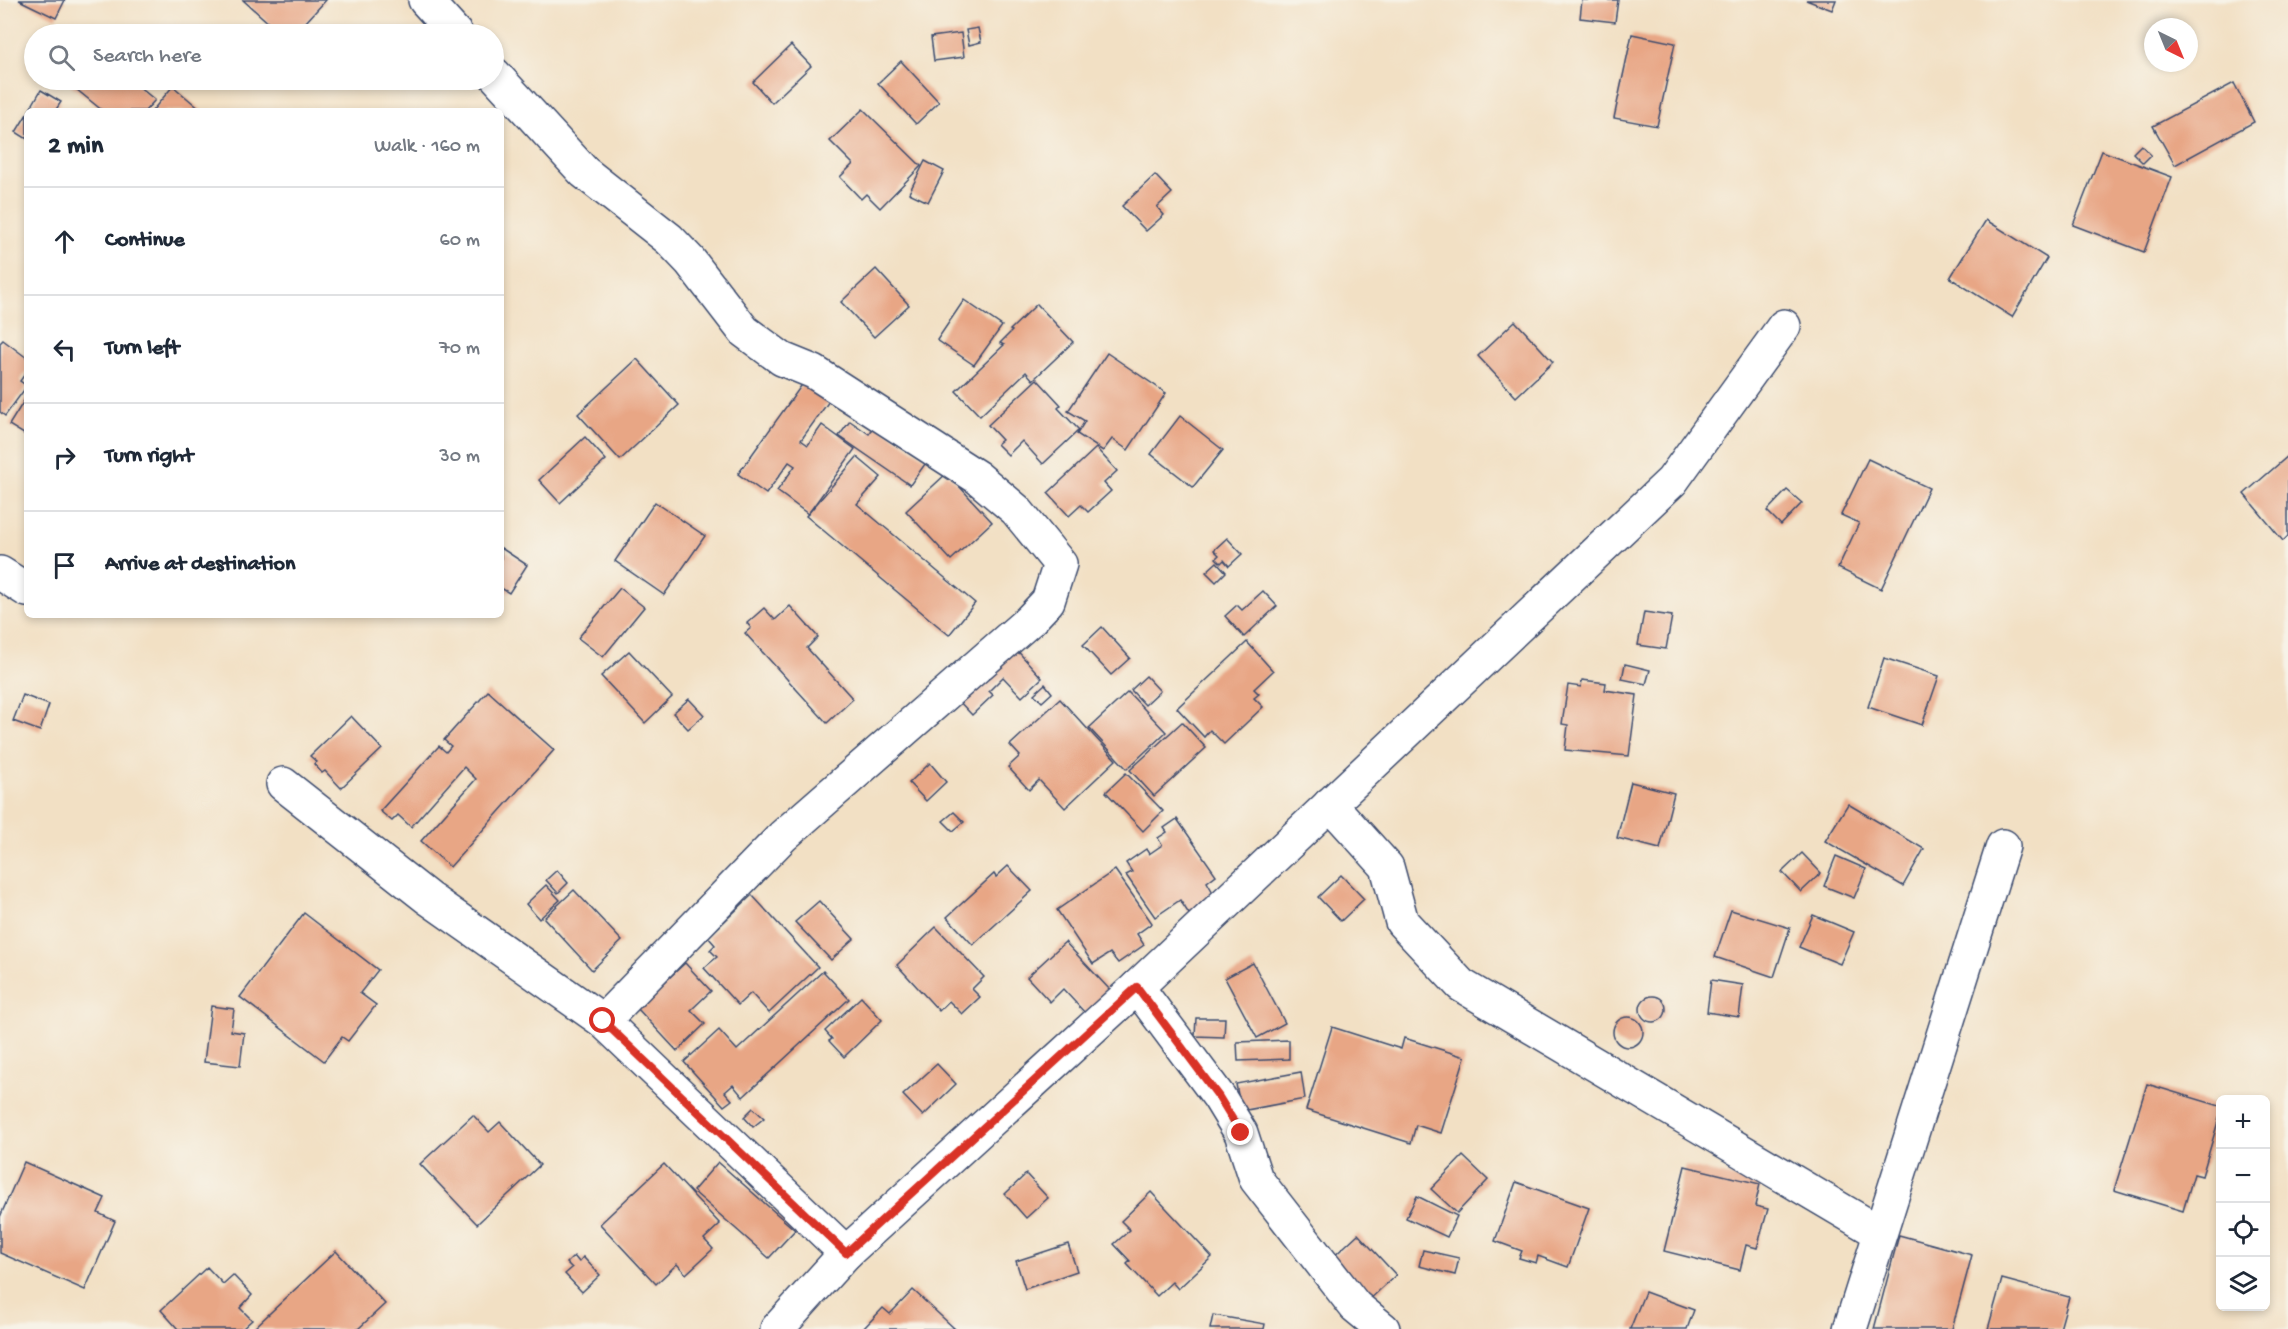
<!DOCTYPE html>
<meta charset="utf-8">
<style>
body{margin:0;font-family:"Gochi Hand",sans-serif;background:#f6f6f7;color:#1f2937}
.controls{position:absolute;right:18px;bottom:18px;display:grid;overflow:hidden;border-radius:9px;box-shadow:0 3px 9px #0003}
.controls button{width:54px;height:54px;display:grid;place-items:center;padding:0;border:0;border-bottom:2px solid #e0e1e3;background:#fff;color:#1f2937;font:30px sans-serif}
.compass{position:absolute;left:2144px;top:18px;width:54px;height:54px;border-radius:50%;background:#fff;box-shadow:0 3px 9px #0003;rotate:137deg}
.stop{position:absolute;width:18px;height:18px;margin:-14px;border:4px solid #d93025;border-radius:50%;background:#fff}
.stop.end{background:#d93025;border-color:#fff;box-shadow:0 2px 6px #0008}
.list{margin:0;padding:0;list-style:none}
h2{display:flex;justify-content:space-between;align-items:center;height:78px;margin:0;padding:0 24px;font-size:26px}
h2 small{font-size:20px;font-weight:400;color:#747a83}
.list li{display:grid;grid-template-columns:39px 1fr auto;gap:18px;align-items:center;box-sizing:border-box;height:108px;padding:0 24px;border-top:2px solid #e0e1e3}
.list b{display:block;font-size:22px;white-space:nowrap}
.list em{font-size:20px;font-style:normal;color:#747a83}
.icon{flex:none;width:33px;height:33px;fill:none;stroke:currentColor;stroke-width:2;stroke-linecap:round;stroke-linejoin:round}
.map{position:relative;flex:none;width:2288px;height:1329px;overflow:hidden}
.search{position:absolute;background:#fff;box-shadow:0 3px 9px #0003;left:24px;top:24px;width:480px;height:66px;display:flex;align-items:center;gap:15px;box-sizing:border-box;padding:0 21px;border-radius:33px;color:#747a83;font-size:22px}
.panel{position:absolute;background:#fff;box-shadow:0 3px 9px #0003;left:24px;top:108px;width:480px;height:510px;border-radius:9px}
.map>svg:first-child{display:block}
.building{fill:#e8a685}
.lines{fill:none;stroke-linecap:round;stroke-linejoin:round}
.street-casing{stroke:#3b4a6d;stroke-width:36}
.street{stroke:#fff;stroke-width:33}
.route{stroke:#d93025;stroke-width:8}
</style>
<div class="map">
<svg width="2288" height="1329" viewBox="0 0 2288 1329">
<rect width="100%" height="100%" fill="#f7f3e8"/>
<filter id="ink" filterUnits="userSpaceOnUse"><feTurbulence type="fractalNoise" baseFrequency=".0167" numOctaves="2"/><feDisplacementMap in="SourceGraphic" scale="12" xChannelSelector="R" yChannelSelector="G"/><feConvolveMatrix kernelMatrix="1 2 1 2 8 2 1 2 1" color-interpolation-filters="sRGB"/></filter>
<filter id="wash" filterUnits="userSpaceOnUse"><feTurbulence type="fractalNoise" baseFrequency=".008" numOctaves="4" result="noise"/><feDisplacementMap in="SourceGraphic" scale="24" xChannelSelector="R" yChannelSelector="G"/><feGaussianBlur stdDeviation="1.35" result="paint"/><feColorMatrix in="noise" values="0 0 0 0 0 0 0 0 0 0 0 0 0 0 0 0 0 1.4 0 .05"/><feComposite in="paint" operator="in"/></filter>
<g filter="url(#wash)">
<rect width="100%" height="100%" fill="#f2e0c4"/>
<g id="blocks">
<!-- building -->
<g class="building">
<path d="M19 0H65L56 18Z"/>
<path d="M243 0H326L295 34H281Z"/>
<path d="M1582 0H1618L1615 22 1580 18Z"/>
<path d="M1806 0H1836L1832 10Z"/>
<path d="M978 28 981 42 969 45 966 30Z"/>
<path d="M961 33 964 57 934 61 931 37Z"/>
<path d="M1632 34 1675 43 1657 126 1614 118Z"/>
<path d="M791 45 811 66 772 103 753 82Z"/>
<path d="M901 61 939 102 916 124 878 83Z"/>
<path d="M65 80H131L155 100 145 111H103Z"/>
<path d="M2234 83 2254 122 2175 165 2153 126Z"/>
<path d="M173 86 202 111H152Z"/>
<path d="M41 90 61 102 55 111H29Z"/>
<path d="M863 109 921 166 880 208 866 194 861 199 840 177 853 164 830 141Z"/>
<path d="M27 114V139L16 132Z"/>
<path d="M2141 145 2151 155 2143 163 2133 153Z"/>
<path d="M2102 151 2172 177 2144 252 2073 225Z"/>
<path d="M925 161 944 171 928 202 909 193Z"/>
<path d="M1155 175 1172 193 1157 207 1164 215 1146 231 1122 206Z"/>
<path d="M1986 220 2047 258 2012 317 1950 278Z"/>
<path d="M876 269 909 305 874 337 841 302Z"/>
<path d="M964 300 1002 326 974 365 937 340Z"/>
<path d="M1037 304 1073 342 1033 380 1026 372 980 416 956 391 1004 345 1000 343 1012 331 1010 330Z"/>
<path d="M1515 321 1553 362 1516 397 1478 356Z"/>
<path d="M3 340 27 358V371L20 381 27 386 5 416 0 412V343Z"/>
<path d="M1107 353 1166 393 1128 450 1112 439 1103 451 1077 434 1085 421 1068 411Z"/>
<path d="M637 359 679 405 620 460 578 414Z"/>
<path d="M806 379 832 397 801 440 808 445 822 425 855 449 808 514 777 491 795 466 789 462 766 494 738 474Z"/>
<path d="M1037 379 1061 405 1058 408 1079 430 1043 464 1022 441 1008 455 997 444 1002 440 988 425Z"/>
<path d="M27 396V436L9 425Z"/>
<path d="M1180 416 1223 450 1193 487 1151 454Z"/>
<path d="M850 421 869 434 876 424 928 460 910 485 839 436Z"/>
<path d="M585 437 606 460 560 503 539 480Z"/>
<path d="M1096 448 1117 471 1104 483 1111 491 1088 512 1081 505 1069 516 1048 493Z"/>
<path d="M2288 456V536L2283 541 2244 494Z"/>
<path d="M857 457 881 477 857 504 975 603 949 635 806 516Z"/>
<path d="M1868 459 1929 488 1881 589 1838 568 1859 523 1841 515Z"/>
<path d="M947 473 992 522 951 560 906 511Z"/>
<path d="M1787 490 1802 503 1781 525 1767 511Z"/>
<path d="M655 502 705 536 664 595 615 561Z"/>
<path d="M1227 538 1242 554 1229 566 1224 560 1221 563 1216 558 1219 555 1214 550Z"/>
<path d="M501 548 527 565 509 593 501 588Z"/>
<path d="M1217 562 1226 572 1216 582 1206 572Z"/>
<path d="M620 588 644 607 603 657 578 638Z"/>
<path d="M1263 591 1277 606 1244 637 1225 616 1237 605 1242 610Z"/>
<path d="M790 606 818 637 807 648 853 699 827 723 745 633 751 628 747 623 764 608 775 620Z"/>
<path d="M1644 612 1672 616 1666 649 1638 645Z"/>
<path d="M1102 627 1130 658 1111 675 1083 645Z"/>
<path d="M1247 642 1273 671 1254 689 1259 694 1254 698 1263 707 1224 744 1210 730 1204 737 1177 708Z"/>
<path d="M1013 646 1042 678 1022 697 1003 677 989 691 993 695 972 715 957 699Z"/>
<path d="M629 651 672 697 645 723 601 676Z"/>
<path d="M1884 658 1939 676 1922 725 1868 707Z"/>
<path d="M1625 664 1650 670 1646 684 1622 679Z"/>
<path d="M1146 676 1160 691 1145 705 1131 690Z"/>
<path d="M1582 680 1606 683 1605 690 1637 695 1629 756 1565 750 1568 725 1562 724 1568 685 1581 687Z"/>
<path d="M1045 684 1052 693 1042 702 1034 694Z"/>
<path d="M488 691 554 750 450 867 421 841 476 779 464 767 411 827 398 815 392 821 380 811 439 746 446 752 451 746 444 740Z"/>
<path d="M1128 692 1166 732 1127 769 1089 728Z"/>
<path d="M23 695 49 705 40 731 13 721Z"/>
<path d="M689 699 704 715 688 729 673 713Z"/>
<path d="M1060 699 1116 760 1065 808 1039 780 1029 790 1008 767 1020 756 1010 745Z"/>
<path d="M351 716 382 749 341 788 325 771 322 773 314 764 317 762 310 756Z"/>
<path d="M1182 722 1206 748 1154 796 1130 770Z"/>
<path d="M930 763 946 782 926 801 909 783Z"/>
<path d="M1126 773 1163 811 1143 831 1106 792Z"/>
<path d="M1631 782 1674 793 1660 849 1617 838Z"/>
<path d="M1848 804 1924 849 1903 886 1825 841Z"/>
<path d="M954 812 964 822 953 831 943 821Z"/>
<path d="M1177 819 1216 875 1207 882 1215 896 1189 914 1180 900 1155 917 1126 875 1132 872 1126 863 1146 849 1149 854 1162 845 1158 838 1167 832 1164 828Z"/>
<path d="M1802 853 1821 873 1801 892 1782 872Z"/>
<path d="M1836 856 1866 869 1854 898 1824 886Z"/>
<path d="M1008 866 1032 891 973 945 947 917 994 874 996 877Z"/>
<path d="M557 870 568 883 558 893 546 880Z"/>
<path d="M1115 870 1152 923 1137 934 1144 945 1118 963 1110 953 1093 964 1057 910Z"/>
<path d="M1341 875 1364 899 1341 921 1318 897Z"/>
<path d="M546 885 560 900 539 919 526 904Z"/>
<path d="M574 890 622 941 592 970 544 918Z"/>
<path d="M752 895 818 967 769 1013 751 993 738 1005 704 968 717 957 710 950 715 945 708 937Z"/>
<path d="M819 901 854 939 831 960 795 922Z"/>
<path d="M1731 910 1790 928 1774 977 1715 957Z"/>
<path d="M304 913 378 970 360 993 376 1005 348 1041 342 1037 324 1061 240 997Z"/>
<path d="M1813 915 1854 932 1840 964 1799 947Z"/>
<path d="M936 927 984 977 972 989 980 997 962 1014 949 1001 939 1011 897 965Z"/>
<path d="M1065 942 1111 991 1086 1014 1063 989 1050 1002 1027 977Z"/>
<path d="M685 963 711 991 691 1010 705 1024 677 1051 637 1008Z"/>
<path d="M1253 963 1285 1023 1257 1038 1225 978Z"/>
<path d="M823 971 849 999 743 1097 733 1085 725 1092 732 1100 724 1106 684 1062 719 1030 737 1050Z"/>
<path d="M1711 980 1743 985 1739 1017 1707 1012Z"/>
<circle cx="1653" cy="1009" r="13"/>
<path d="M861 997 882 1020 844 1057 829 1041 832 1039 825 1031Z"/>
<path d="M211 1006 234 1009 231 1031 244 1033 240 1066 204 1062Z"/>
<circle cx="1628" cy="1032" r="15"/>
<path d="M1196 1018H1225L1224 1037 1195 1036Z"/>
<path d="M1332 1027 1401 1049 1404 1038 1465 1057 1441 1133 1416 1125 1411 1143 1306 1110Z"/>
<path d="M1289 1040V1059L1238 1061 1237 1042Z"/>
<path d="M937 1064 956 1084 923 1116 903 1095Z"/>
<path d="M1301 1072 1305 1099 1241 1111 1236 1084Z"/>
<path d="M2147 1084 2220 1106V1115L2202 1176 2194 1174 2183 1211 2114 1190Z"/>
<path d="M753 1108 764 1118 753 1127 744 1117Z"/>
<path d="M473 1115 489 1132 500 1122 540 1165 477 1224 420 1164Z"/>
<path d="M1463 1156 1488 1180 1457 1213 1431 1189Z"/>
<path d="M24 1162 105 1198 98 1213 115 1221 85 1290 0 1253V1217Z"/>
<path d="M718 1162 795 1230 769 1258 693 1191Z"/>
<path d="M664 1164 720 1224 704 1239 713 1249 686 1274 677 1264 656 1284 600 1224Z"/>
<path d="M1685 1166 1760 1184 1755 1206 1768 1209 1757 1248 1746 1245 1740 1270 1664 1251Z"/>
<path d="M1026 1174 1048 1198 1026 1218 1005 1194Z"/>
<path d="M1516 1182 1589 1208 1568 1267 1538 1256 1536 1263 1519 1258 1522 1251 1495 1241Z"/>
<path d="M1151 1192 1212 1257 1178 1289 1172 1282 1157 1296 1127 1264 1130 1261 1114 1244 1130 1230 1121 1221Z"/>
<path d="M1417 1196 1457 1216 1447 1237 1406 1218Z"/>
<path d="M1358 1234 1396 1275 1368 1301 1330 1260Z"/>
<path d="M1899 1235 1972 1255 1952 1329H1874Z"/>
<path d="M1068 1244 1077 1271 1025 1289 1016 1261Z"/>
<path d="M1423 1250 1459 1258 1455 1275 1419 1266Z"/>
<path d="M336 1251 385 1304 358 1329H253Z"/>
<path d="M574 1256 579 1262 583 1257 600 1275 582 1292 565 1274 572 1268 567 1263Z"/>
<path d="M207 1267 223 1284 233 1275 252 1295 240 1308 252 1320 242 1329H178L161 1310Z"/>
<path d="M2002 1279 2069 1297 2060 1329H1988Z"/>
<path d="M913 1290 955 1329H863L883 1308 890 1314Z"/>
<path d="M1645 1292 1694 1310 1687 1329H1630Z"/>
<path d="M1213 1315 1265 1324 1264 1329H1210Z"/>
</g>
</g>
</g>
<g filter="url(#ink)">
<use href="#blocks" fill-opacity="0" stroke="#3b4a6d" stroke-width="1.5"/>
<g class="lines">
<defs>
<g id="street">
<path d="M425 0 456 34"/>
<path d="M494 74 584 172 669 239 690 261 744 331 782 359 814 372 977 477 1016 510 1060 564 1048 601 1030 620 783 836 603 1021"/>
<path d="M0 573 27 590"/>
<path d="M283 784 428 898 603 1021 846 1253"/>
<path d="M1330 804 1387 867 1402 922 1461 985 1880 1233"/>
<path d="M1137 987 1219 1097 1241 1133 1256 1179 1355 1306 1383 1329"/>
<path d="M777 1329 846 1253 1137 987 1672 481 1784 326"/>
<path d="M1850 1329 2003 846"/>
</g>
</defs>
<!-- street casing -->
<use href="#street" class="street-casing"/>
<!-- street -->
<use href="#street" class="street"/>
</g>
</g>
<g class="lines" filter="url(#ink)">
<!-- route -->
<path class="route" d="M603 1021 846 1253 1137 987 1219 1097 1241 1133"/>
</g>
</svg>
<div class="controls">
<button>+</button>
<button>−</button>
<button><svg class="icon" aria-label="locate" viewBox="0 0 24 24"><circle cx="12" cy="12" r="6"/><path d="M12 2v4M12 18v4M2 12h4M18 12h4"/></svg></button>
<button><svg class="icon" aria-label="layers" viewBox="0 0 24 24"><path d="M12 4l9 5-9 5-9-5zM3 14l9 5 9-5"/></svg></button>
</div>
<svg class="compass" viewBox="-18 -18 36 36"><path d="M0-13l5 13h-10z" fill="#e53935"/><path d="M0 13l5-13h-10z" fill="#747a83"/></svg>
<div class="stop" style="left:603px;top:1021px"></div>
<div class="stop end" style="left:1241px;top:1133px"></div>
<div class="search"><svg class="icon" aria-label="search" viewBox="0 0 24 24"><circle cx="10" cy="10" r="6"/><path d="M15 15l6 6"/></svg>Search here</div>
<section class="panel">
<h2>2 min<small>Walk · 160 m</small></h2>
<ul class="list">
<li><svg class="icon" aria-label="ahead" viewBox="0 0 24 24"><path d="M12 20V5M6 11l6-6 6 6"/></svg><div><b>Continue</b></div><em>60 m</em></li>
<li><svg class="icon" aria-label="left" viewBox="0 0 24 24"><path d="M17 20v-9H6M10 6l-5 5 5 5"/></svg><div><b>Turn left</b></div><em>70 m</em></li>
<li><svg class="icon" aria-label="right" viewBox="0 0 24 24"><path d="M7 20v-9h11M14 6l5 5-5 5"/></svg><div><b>Turn right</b></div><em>30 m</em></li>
<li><svg class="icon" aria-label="arrive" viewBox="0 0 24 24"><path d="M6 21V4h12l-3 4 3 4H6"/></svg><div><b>Arrive at destination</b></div></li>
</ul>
</section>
</div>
